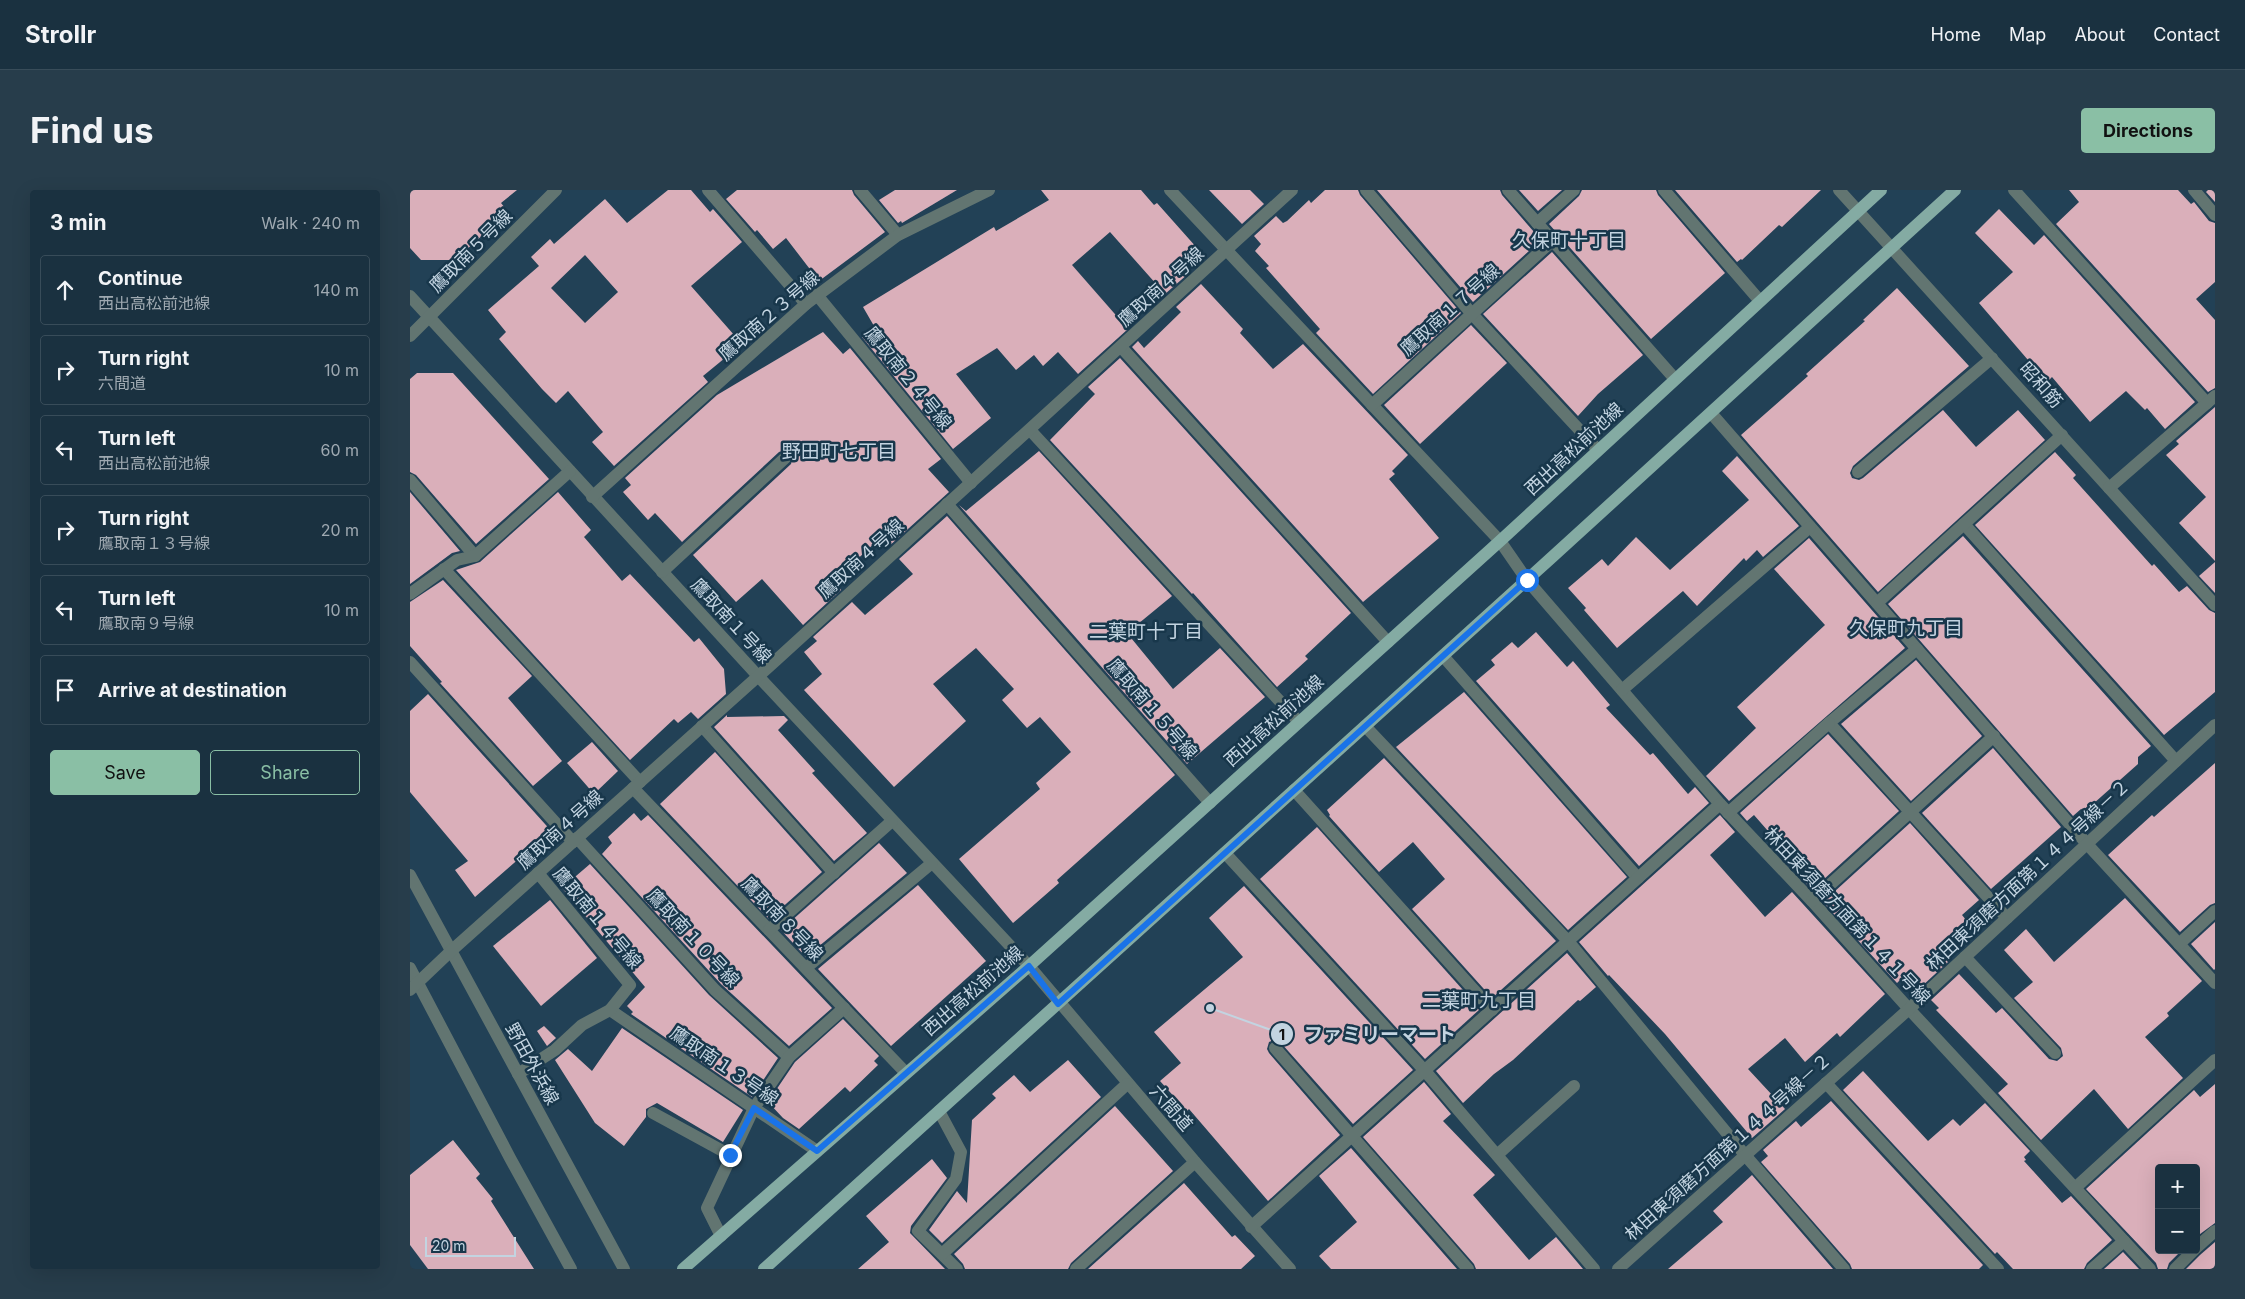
<!DOCTYPE html>
<meta charset="utf-8">
<style>
body{margin:0;font-family:Inter,"Noto Sans JP",sans-serif;background:#273d4b;color:#f1f3f6}
.controls{position:absolute;right:15px;bottom:15px;display:grid;overflow:hidden;border-radius:5px;box-shadow:0 5px 20px #0002}
.controls button{width:45px;height:45px;display:grid;place-items:center;padding:0;border:0;border-bottom:1px solid #384c59;background:#1a3140;color:#f1f3f6;font:25px sans-serif}
.scale{position:absolute;left:15px;bottom:12px;width:91px;box-sizing:border-box;padding-left:5px;border:2px solid #c3d4e1;border-top:0;font-size:14px;line-height:18px;white-space:nowrap;color:#c3d4e1;-webkit-text-stroke:4px #18374b;paint-order:stroke}
.stop{position:absolute;width:15px;height:15px;margin:-11px;border:4px solid #1a73e8;border-radius:50%;background:#fff}
.stop.end{background:#1a73e8;border-color:#fff;box-shadow:0 1px 5px #0008}
.list{margin:0;padding:0;list-style:none}
h2{display:flex;justify-content:space-between;align-items:center;height:65px;margin:0;padding:0 20px;font-size:21px}
h2 small{font-size:16px;font-weight:400;color:#9fa9b1}
.list li{display:grid;grid-template-columns:32px 1fr auto;gap:15px;align-items:center;box-sizing:border-box;height:70px;margin:0 10px 10px;padding:0 10px;border:1px solid #384c59;border-radius:5px}
.list b{display:block;font-size:19px;white-space:nowrap}
.list p{margin:0;font-size:16px;white-space:nowrap;color:#9fa9b1}
.list em{font-size:16px;font-style:normal;color:#9fa9b1}
.actions{display:flex;gap:10px;padding:15px 20px}
.actions a{flex:1;padding:11px 0;border:1px solid #8abfa5;border-radius:5px;text-align:center;font-size:18px;color:#8abfa5}
.actions .main{background:#8abfa5;color:#111}
.icon{flex:none;width:28px;height:28px;fill:none;stroke:currentColor;stroke-width:2;stroke-linecap:round;stroke-linejoin:round}
.map{position:relative;flex:none;width:1805px;height:1079px;overflow:hidden;border-radius:5px}
header{display:flex;align-items:center;gap:30px;box-sizing:border-box;height:70px;padding:0 25px;background:#1a3140;border-bottom:1px solid #384c59}
header strong{font-size:24px}
nav{display:flex;gap:28px;margin-inline-start:auto;font-size:18px}
.intro{display:flex;align-items:center;justify-content:space-between;box-sizing:border-box;height:120px;padding:0 30px}
h1{margin:0;font-size:35px}
.button{padding:12px 22px;border-radius:5px;background:#8abfa5;color:#111;font-size:18px;font-weight:700}
main{display:flex;gap:30px;padding:0 30px}
aside{flex:1;background:#1a3140;border-radius:5px;box-shadow:0 5px 20px #0002}
.map>svg:first-child{display:block}
.building{fill:#daafba;fill-rule:evenodd}
.lines{fill:none;stroke-linecap:round;stroke-linejoin:round}
.minor{stroke:#627571;stroke-width:12}
.major{stroke:#84aba3;stroke-width:12}
.route{stroke:#1a73e8;stroke-width:6}
.labels{text-anchor:middle;stroke-width:5;stroke-linejoin:round;paint-order:stroke}
.street-label{font-size:18px;fill:#c3d4e1;stroke:#18374b}
.neighbourhood-label{font-size:19px;fill:#c3d4e1;stroke:#18374b}
.leader{fill:none;stroke:#c3d4e1;stroke-width:2}
.callout-dot{fill:#c3d4e1;stroke:#18374b;stroke-width:2}
.mark-label{font-size:15px;text-anchor:middle;font-weight:bold;fill:#111}
.callout-label{font-size:19px;text-anchor:middle;font-weight:bold;fill:#c3d4e1;stroke:#18374b;stroke-width:5;stroke-linejoin:round;paint-order:stroke}
</style>
<header>
<strong>Strollr</strong>
<nav><a>Home</a><a>Map</a><a>About</a><a>Contact</a></nav>
</header>
<div class="intro"><h1>Find us</h1><a class="button">Directions</a></div>
<main>
<aside>
<h2>3 min<small>Walk · 240 m</small></h2>
<ul class="list">
<li><svg class="icon" aria-label="ahead" viewBox="0 0 24 24"><path d="M12 20V5M6 11l6-6 6 6"/></svg><div><b>Continue</b><p>西出高松前池線</p></div><em>140 m</em></li>
<li><svg class="icon" aria-label="right" viewBox="0 0 24 24"><path d="M7 20v-9h11M14 6l5 5-5 5"/></svg><div><b>Turn right</b><p>六間道</p></div><em>10 m</em></li>
<li><svg class="icon" aria-label="left" viewBox="0 0 24 24"><path d="M17 20v-9H6M10 6l-5 5 5 5"/></svg><div><b>Turn left</b><p>西出高松前池線</p></div><em>60 m</em></li>
<li><svg class="icon" aria-label="right" viewBox="0 0 24 24"><path d="M7 20v-9h11M14 6l5 5-5 5"/></svg><div><b>Turn right</b><p>鷹取南１３号線</p></div><em>20 m</em></li>
<li><svg class="icon" aria-label="left" viewBox="0 0 24 24"><path d="M17 20v-9H6M10 6l-5 5 5 5"/></svg><div><b>Turn left</b><p>鷹取南９号線</p></div><em>10 m</em></li>
<li><svg class="icon" aria-label="arrive" viewBox="0 0 24 24"><path d="M6 21V4h12l-3 4 3 4H6"/></svg><div><b>Arrive at destination</b></div></li>
</ul>
<div class="actions"><a class="main">Save</a><a>Share</a></div>
</aside>
<div class="map">
<svg width="1805" height="1079" viewBox="0 0 1805 1079">
<rect width="100%" height="100%" fill="#224156"/>
<!-- building -->
<g class="building">
<path d="M0 0H107L91 13 95 18 73 37 77 41 45 70H11L0 58Z"/>
<path d="M258 0H281L300 22 303 19 332 52 281 96 332 154 293 186 298 192 204 276 182 252 193 242 158 201 146 213 132 199 89 149 96 142 78 120 129 76 121 67 140 49 144 54 195 9 217 33ZM175 65 208 102 175 133 141 98Z"/>
<path d="M327 0H442L444 5 475 42 409 91 376 48 363 59 347 40 345 42 316 9Z"/>
<path d="M485 0H547L492 33 491 31 488 33 469 10Z"/>
<path d="M631 0H731L744 15 747 13 787 58 770 73 779 83 755 104 700 42 662 75 718 139 668 184 648 162 633 176 624 165 606 180 587 158 546 184 581 228 543 259 452 147 464 136 453 117 584 37 586 41 639 10Z"/>
<path d="M799 0H840L854 14 832 34Z"/>
<path d="M915 0H948L950 5 1051 123 963 204 906 143 910 139 856 78 859 76 845 61 851 54 844 46 866 26 873 33 877 31 899 10 901 13Z"/>
<path d="M967 0H1090L1092 5 1131 50 1063 112Z"/>
<path d="M1109 0H1152L1128 21Z"/>
<path d="M1172 0H1246L1248 5 1315 83 1241 149 1139 34 1169 6Z"/>
<path d="M1265 0H1411L1372 37 1369 35 1332 70 1331 69 1327 72Z"/>
<path d="M1659 0H1768L1781 14 1784 12 1799 31 1805 33V92L1786 109 1805 130V198L1798 202 1646 34 1669 12Z"/>
<path d="M1798 0H1805V12L1796 2Z"/>
<path d="M1589 19 1624 55 1634 45 1785 212 1755 239 1737 218 1735 220 1716 201 1680 232 1642 187 1637 192 1569 113 1603 82 1565 43Z"/>
<path d="M1142 62 1233 165 1188 204 1168 226 1073 124Z"/>
<path d="M791 94 833 139 830 143 863 179 893 154 998 265 982 281 985 284 979 289 1029 348 953 412 722 157 728 151 734 158 771 122 766 117Z"/>
<path d="M1487 98 1559 176 1443 276 1440 283 1442 288 1449 290 1453 288 1533 220 1566 257 1608 220 1635 250 1468 402 1331 245 1398 186 1396 184 1455 131 1453 130Z"/>
<path d="M1061 135 1097 173 1010 254 974 215Z"/>
<path d="M413 142 433 164 440 158 531 269 518 279 539 302 478 357 470 348 424 391 431 400 393 435 352 389 326 412 283 365 381 274 383 267 381 262 374 260 369 262 272 352 245 323 238 330 213 302 221 295 215 288 307 205Z"/>
<path d="M710 168 941 423 895 466 898 469 867 497 783 403 782 404 640 250 685 204 678 197Z"/>
<path d="M7 183H43L139 289 66 354 6 285 0 282V189Z"/>
<path d="M1805 217V371L1769 333 1796 307 1756 265 1769 254 1766 251Z"/>
<path d="M629 261 762 406 717 443 763 499 810 458 855 507 777 574 549 315 556 321Z"/>
<path d="M1645 262 1666 285 1663 288 1742 376 1744 374 1769 402 1777 396 1799 420 1805 423V502L1754 545 1565 335Z"/>
<path d="M1327 266 1389 336 1353 367 1347 360 1336 371 1334 368 1287 416 1273 401 1207 458 1174 420 1176 418 1158 398 1192 369 1198 376 1226 347 1260 380 1339 310 1312 281Z"/>
<path d="M0 302 50 361 42 363 0 394Z"/>
<path d="M148 302 181 340 174 347 212 391 220 384 284 452 289 448 314 479 316 504 288 529 281 522 268 533 264 529 220 570 46 380 70 372Z"/>
<path d="M537 326 765 585 647 690 649 693 603 733 549 669 630 599 626 593 661 562 630 527 617 538 592 510 604 499 566 458 523 494 556 531 484 597 394 500 412 484 394 462 407 451 403 447 442 412 455 425 503 384 489 369Z"/>
<path d="M1553 346 1741 556 1728 567V574L1674 622 1671 619 1663 626 1478 414Z"/>
<path d="M1399 348 1495 458 1319 611 1296 586 1346 538 1327 517 1415 435 1364 379Z"/>
<path d="M1805 372V403L1789 386Z"/>
<path d="M33 390 122 486 98 508 152 571 123 596 30 493 32 492 0 456V412Z"/>
<path d="M1126 442 1157 477 1163 471 1200 515 1196 518 1240 565 1243 563 1278 604 1285 597 1299 613 1229 676 1066 491 1085 475 1081 470 1102 452 1108 458Z"/>
<path d="M1506 470 1572 546 1501 611 1431 534Z"/>
<path d="M1054 502 1217 687 1158 740 986 557Z"/>
<path d="M18 504 144 644 114 668 112 666 65 707 45 680 58 671 0 602V521Z"/>
<path d="M317 525V527L374 526 378 530 368 540 405 581 402 583 457 643 424 671 304 537Z"/>
<path d="M1418 544 1489 621 1402 700 1394 691 1398 687 1344 625 1337 631 1330 623Z"/>
<path d="M182 552 208 581 184 604 157 573Z"/>
<path d="M1583 558 1651 637 1581 699 1512 623Z"/>
<path d="M305 562 412 682 359 729 250 614Z"/>
<path d="M974 568 1146 751 1082 808 1002 719 1035 689 1003 652 969 682 919 626 920 625 917 620Z"/>
<path d="M1805 573V713L1800 715 1770 742 1698 665 1742 625 1744 627Z"/>
<path d="M224 623 231 631 238 625 422 818 379 856 311 794 192 664 202 653 198 647Z"/>
<path d="M1310 625 1325 642 1300 665 1355 727 1382 702 1475 804 1430 847 1427 843 1395 872 1375 848 1338 879 1375 919 1342 948 1255 844 1199 785 1198 786 1169 752Z"/>
<path d="M1500 633 1569 710 1552 725 1556 730 1527 760 1538 772 1510 798 1496 784 1487 793 1413 712Z"/>
<path d="M907 637 1070 819 1015 869 850 689Z"/>
<path d="M469 653 497 683 396 767 371 740Z"/>
<path d="M180 674 299 805 368 868 342 907 221 824 223 822 217 816 235 797 152 698Z"/>
<path d="M508 695 576 771 481 856 408 779Z"/>
<path d="M834 696 1003 880 943 934 871 853 864 850 859 852 857 859 859 863 930 945 858 1011 779 919 777 921 750 891 771 873 744 842 833 767 799 728Z"/>
<path d="M1715 708 1792 791 1757 823 1759 826 1735 847 1773 888 1718 939 1684 899 1631 950 1588 903 1598 894 1526 820 1529 818 1521 810 1549 784 1586 823 1592 818 1639 869 1647 871 1653 866 1651 858 1604 808 1623 792 1594 760 1616 739 1644 772Z"/>
<path d="M140 710 187 768 131 816 83 756Z"/>
<path d="M1805 732V779L1804 780 1781 754Z"/>
<path d="M1157 763 1186 797 1170 811 1168 810 1103 870 1084 884 1053 913 1026 881Z"/>
<path d="M433 829 469 866 464 871 468 875 440 902 435 897 389 939 373 928 358 912 385 872Z"/>
<path d="M134 836 146 848 137 856 127 841Z"/>
<path d="M212 838 333 920 313 952 247 913 236 919V927L214 956 185 933 145 870 158 859 182 881Z"/>
<path d="M658 870 691 907 532 1053 519 1040 547 1001 557 1013 562 930 586 908 582 904 604 885 620 902Z"/>
<path d="M1453 881 1518 951 1543 929 1550 936 1575 913 1620 961 1614 967 1616 970 1614 971 1652 1013 1661 1006 1702 1050 1677 1073 1674 1079H1603L1587 1062 1585 1064 1433 900Z"/>
<path d="M1014 892 1041 924 1033 931 1085 985 1063 1005 1119 1070 1146 1047 1173 1079H1066L1064 1074 953 947Z"/>
<path d="M1805 894V1033L1786 1047V978H1749V1060H1772L1759 1073 1757 1079H1748L1746 1073 1676 999 1784 900 1790 907Z"/>
<path d="M1421 911 1573 1075 1569 1079H1442L1440 1074 1351 972 1358 966 1353 960 1386 931 1391 937Z"/>
<path d="M705 916 763 981 661 1073 658 1079H555L553 1074 544 1064Z"/>
<path d="M43 950 70 984 66 988 83 1009 81 1011 124 1079H18L0 1055V985Z"/>
<path d="M941 958 1047 1079H921L909 1066 947 1032 909 986Z"/>
<path d="M522 969 537 988 501 1036 500 1043 535 1079H448L479 1052 456 1026Z"/>
<path d="M1342 985 1423 1079H1258L1313 1032 1303 1021Z"/>
<path d="M774 993 822 1047 825 1045 845 1066 831 1079H678Z"/>
<path d="M1805 1052V1079H1776L1790 1065Z"/>
<path d="M1713 1062 1729 1079H1694Z"/>
</g>
<g class="lines">
<!-- minor -->
<g class="minor">
<path d="M298 0 396 114"/>
<path d="M450 0 488 45"/>
<path d="M760 0 1090 351 1117 390 1310 614 1402 711 1499 819 1740 1079"/>
<path d="M956 0 1062 124 1188 260"/>
<path d="M1098 0 1265 189"/>
<path d="M1254 0 1350 111"/>
<path d="M1429 0 1805 415"/>
<path d="M1604 0 1797 213"/>
<path d="M1784 0 1805 25"/>
<path d="M1127 33 1164 0"/>
<path d="M407 105 561 293"/>
<path d="M0 106 348 486 619 776 785 972 880 1079"/>
<path d="M0 146 146 0"/>
<path d="M711 157 978 452"/>
<path d="M962 215 1143 50"/>
<path d="M1301 223 1677 654 1805 793"/>
<path d="M620 240 889 532"/>
<path d="M1448 282 1582 168"/>
<path d="M0 290 65 366"/>
<path d="M1699 298 1805 206"/>
<path d="M182 307 396 114 488 45 579 0"/>
<path d="M537 314 800 613"/>
<path d="M1554 334 1766 571"/>
<path d="M34 379 230 592"/>
<path d="M252 382 375 268"/>
<path d="M0 404 47 370 65 366 160 281"/>
<path d="M1467 413 1652 245"/>
<path d="M1507 459 1419 533 1597 728"/>
<path d="M1033 466 1228 688"/>
<path d="M0 472 163 652"/>
<path d="M1212 500 1400 337"/>
<path d="M292 536 424 683"/>
<path d="M955 536 1158 751 1335 965 1434 1079"/>
<path d="M223 598 496 883"/>
<path d="M884 600 1082 820"/>
<path d="M1318 623 1419 533"/>
<path d="M167 648 305 800 379 867"/>
<path d="M815 663 1015 881 1184 1079"/>
<path d="M0 685 214 1079"/>
<path d="M1402 711 1584 546"/>
<path d="M359 740 482 631"/>
<path d="M1769 754 1805 721"/>
<path d="M1555 767 1645 863"/>
<path d="M0 778 100 968 161 1079"/>
<path d="M396 778 522 673"/>
<path d="M0 800 41 761 363 473 882 0"/>
<path d="M200 820 407 961"/>
<path d="M865 858 1058 1079"/>
<path d="M108 884 145 860 172 835 200 820 220 795 128 683"/>
<path d="M1416 893 1588 1079"/>
<path d="M529 921 551 962 546 989 508 1041 547 1079"/>
<path d="M243 923 320 965"/>
<path d="M1087 965 1164 896"/>
<path d="M1665 998 1805 870"/>
<path d="M841 1037 1310 614"/>
<path d="M311 1046 297 1018 344 918 379 867 434 818"/>
<path d="M1786 1058 1805 1041"/>
<path d="M532 1064 717 894"/>
<path d="M666 1079 785 972"/>
<path d="M1208 1079 1499 819 1805 535"/>
<path d="M1682 1079 1714 1051"/>
<path d="M1765 1079 1784 1060"/>
</g>
<!-- major -->
<g class="major">
<path d="M273 1079 619 776 1090 351 1471 0"/>
<path d="M354 1079 1140 369 1545 0"/>
</g>
</g>
<g class="lines">
<!-- route -->
<path class="route" d="M320 965 344 918 407 961 619 776 648 814 1117 390"/>
</g>
<g class="labels">
<!-- street labels -->
<g class="street-label">
<text transform="translate(61 61) rotate(-45)" y="6">鷹取南５号線</text>
<text transform="translate(751 97) rotate(-42)" y="6">鷹取南４号線</text>
<text transform="translate(1040 120) rotate(-42)" y="6">鷹取南１７号線</text>
<text transform="translate(359 126) rotate(-41)" y="6">鷹取南２３号線</text>
<text transform="translate(498 188) rotate(51)" y="6">鷹取南２４号線</text>
<text transform="translate(1631 195) rotate(48)" y="6">昭和筋</text>
<text transform="translate(1164 259) rotate(-43)" y="6">西出高松前池線</text>
<text transform="translate(451 369) rotate(-42)" y="6">鷹取南４号線</text>
<text transform="translate(321 431) rotate(47)" y="6">鷹取南１号線</text>
<text transform="translate(742 519) rotate(49)" y="6">鷹取南１５号線</text>
<text transform="translate(864 531) rotate(-42)" y="6">西出高松前池線</text>
<text transform="translate(150 640) rotate(-42)" y="6">鷹取南４号線</text>
<text transform="translate(1618 685) rotate(-43)" y="6">林田東須磨方面第１４４号線－２</text>
<text transform="translate(1437 726) rotate(47)" y="6">林田東須磨方面第１４１号線</text>
<text transform="translate(187 728) rotate(50)" y="6">鷹取南１４号線</text>
<text transform="translate(372 729) rotate(46)" y="6">鷹取南８号線</text>
<text transform="translate(283 748) rotate(47)" y="6">鷹取南１０号線</text>
<text transform="translate(563 801) rotate(-41)" y="6">西出高松前池線</text>
<text transform="translate(122 874) rotate(61)" y="6">野田外浜線</text>
<text transform="translate(314 876) rotate(34)" y="6">鷹取南１３号線</text>
<text transform="translate(761 918) rotate(49)" y="6">六間道</text>
<text transform="translate(1318 957) rotate(-42)" y="6">林田東須磨方面第１４４号線－２</text>
</g>
<!-- neighbourhood labels -->
<g class="neighbourhood-label">
<text x="1159" y="57">久保町十丁目</text>
<text x="429" y="268">野田町七丁目</text>
<text x="1496" y="445">久保町九丁目</text>
<text x="736" y="448">二葉町十丁目</text>
<text x="1069" y="817">二葉町九丁目</text>
</g>
</g>
<!-- callouts -->
<path class="leader" d="M800 818L872 844"/>
<g class="callout-dot">
<circle cx="800" cy="818" r="5"/>
<circle cx="872" cy="844" r="12"/>
</g>
<g class="mark-label">
<text x="872" y="850">1</text>
</g>
<g class="callout-label">
<text x="970" y="851">ファミリーマート</text>
</g>
</svg>
<div class="controls">
<button>+</button>
<button>−</button>
</div>
<div class="scale">20 m</div>
<div class="stop" style="left:1117px;top:390px"></div>
<div class="stop end" style="left:320px;top:965px"></div>
</div>
</main>
